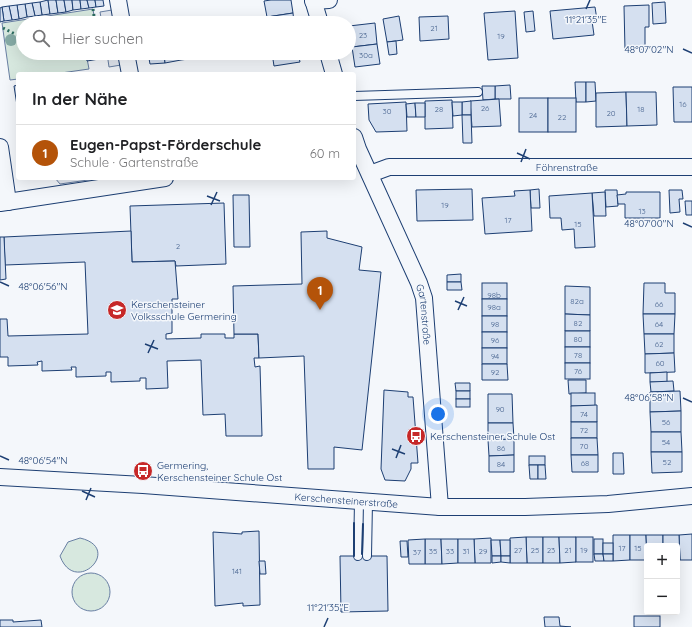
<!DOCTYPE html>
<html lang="de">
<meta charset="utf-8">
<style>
body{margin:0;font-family:Quicksand,sans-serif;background:#f6f6f6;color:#202124}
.controls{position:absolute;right:12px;bottom:12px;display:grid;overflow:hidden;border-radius:4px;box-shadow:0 4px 16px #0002}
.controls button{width:36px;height:36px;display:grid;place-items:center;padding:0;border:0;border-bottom:1px solid #e0e0e0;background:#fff;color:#202124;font:20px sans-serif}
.you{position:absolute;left:438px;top:414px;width:14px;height:14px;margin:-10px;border:3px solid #fff;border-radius:50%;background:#1a73e8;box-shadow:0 0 0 6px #1a73e833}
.badge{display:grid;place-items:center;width:26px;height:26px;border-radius:50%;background:#b45309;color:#fff;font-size:13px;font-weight:700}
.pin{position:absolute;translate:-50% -33px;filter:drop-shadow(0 1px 2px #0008)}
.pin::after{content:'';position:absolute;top:21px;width:14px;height:12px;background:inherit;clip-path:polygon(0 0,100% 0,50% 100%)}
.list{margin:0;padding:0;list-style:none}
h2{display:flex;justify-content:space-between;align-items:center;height:52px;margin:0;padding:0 16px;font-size:17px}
h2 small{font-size:13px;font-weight:400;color:#757577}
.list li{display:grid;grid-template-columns:26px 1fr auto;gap:12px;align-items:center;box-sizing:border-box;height:56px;padding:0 16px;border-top:1px solid #e0e0e0}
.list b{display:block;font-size:15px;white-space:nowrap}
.list p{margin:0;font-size:13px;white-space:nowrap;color:#757577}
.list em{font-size:13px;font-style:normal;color:#757577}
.icon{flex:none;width:22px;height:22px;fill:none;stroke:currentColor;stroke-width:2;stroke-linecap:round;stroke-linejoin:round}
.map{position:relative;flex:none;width:692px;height:627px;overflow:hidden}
.search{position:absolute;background:#fff;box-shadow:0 4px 16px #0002;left:16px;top:16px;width:340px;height:44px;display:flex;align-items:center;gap:10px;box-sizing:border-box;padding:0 14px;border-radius:22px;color:#757577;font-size:15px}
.panel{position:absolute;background:#fff;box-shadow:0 4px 16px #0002;left:16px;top:72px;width:340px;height:108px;border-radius:4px}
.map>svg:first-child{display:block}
.green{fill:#d7e8df;stroke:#687fa3}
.parking{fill:#e3e8f0;stroke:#687fa3}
.building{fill:#d5e0f0;stroke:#1d3f73}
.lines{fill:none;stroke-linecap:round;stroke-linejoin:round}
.lane-casing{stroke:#1d3f73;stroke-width:10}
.street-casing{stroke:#1d3f73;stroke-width:18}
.lane{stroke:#f4f7fb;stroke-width:8}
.street{stroke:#f4f7fb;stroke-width:16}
.hedge{stroke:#2c6c60;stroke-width:3;stroke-dasharray:2 3;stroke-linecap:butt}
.wall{stroke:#1d3f73;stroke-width:2}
.tree{fill:#86aba6}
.ticks{fill:none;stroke:#1d3f73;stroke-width:1.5}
.labels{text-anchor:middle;stroke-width:3;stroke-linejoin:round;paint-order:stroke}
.number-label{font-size:8px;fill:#4b6792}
.street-label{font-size:10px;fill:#1d3f73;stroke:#f4f7fb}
.poi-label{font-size:10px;fill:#1d3f73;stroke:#f4f7fb;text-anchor:start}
.ticks-label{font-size:10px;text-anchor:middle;fill:#1d3f73;stroke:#f4f7fb;stroke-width:3;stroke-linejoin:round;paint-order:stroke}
</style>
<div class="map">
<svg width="692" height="627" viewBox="0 0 692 627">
<rect width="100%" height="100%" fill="#f4f7fb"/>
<!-- green -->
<g class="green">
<path d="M93 9 95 23H23V53H86L89 69 54 74H18V79L10 80 2 23Z"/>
<path d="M80 538C124 548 75 597 60 556L68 542Z"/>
<circle cx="91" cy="592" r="19"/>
</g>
<!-- parking -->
<g class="parking">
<path d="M112 10 115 23H102L100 12Z"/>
<path d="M107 53H119L121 65 109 67Z"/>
<path d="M55 178H102L60 184Z"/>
</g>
<!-- building -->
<g class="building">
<path d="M48 0 50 14 42 15 40 2Z"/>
<path d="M48 0H56L58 13 50 14Z"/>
<path d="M56 0H64L66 12 58 13Z"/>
<path d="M64 0H72L73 10 66 12Z"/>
<path d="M72 0H80L81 9 73 10Z"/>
<path d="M80 0H87L89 8 81 9Z"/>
<path d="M87 0H95L96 7 89 8Z"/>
<path d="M95 0H103L104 6 96 7Z"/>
<path d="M271 0H291L293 13 267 17 264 1Z"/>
<path d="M40 2 42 15 35 16 32 3Z"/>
<path d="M665 2 666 23 653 24 652 3Z"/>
<path d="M32 3 35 16 27 17 25 4Z"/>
<path d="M25 4 27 17 19 19 17 5Z"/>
<path d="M17 5 19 19 12 20 9 6Z"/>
<path d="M649 5V27H645V49L625 50 624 6Z"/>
<path d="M9 6 12 20 4 21 2 7Z"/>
<path d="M2 7 4 21 0 22V8Z"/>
<path d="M595 7 597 20 592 21 594 35 553 39 550 11Z"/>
<path d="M515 11 518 58 488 60 484 13Z"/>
<path d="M533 11 535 31 526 32 524 12Z"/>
<path d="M293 13 294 23H267V17Z"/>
<path d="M399 16 403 40 387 42 383 19Z"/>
<path d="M448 16 449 39 420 41 419 17Z"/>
<path d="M375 23 377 44 352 47 349 26Z"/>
<path d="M396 41 397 54 389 55 387 42Z"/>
<path d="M377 44 380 64 355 67 352 47Z"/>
<path d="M86 53H98L99 59 87 61Z"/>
<path d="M148 53H164L165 63 150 64Z"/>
<path d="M164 53H180L181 60 165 63Z"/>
<path d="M180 53H195L196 58 181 60Z"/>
<path d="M195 53H211L212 56 196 58Z"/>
<path d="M211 53H227V54L212 56Z"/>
<path d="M272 53H298L300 62 274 66Z"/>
<path d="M575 82H586V102H576Z"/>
<path d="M586 82H595L596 101 586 102Z"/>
<path d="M18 85V112L14 86Z"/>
<path d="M510 85 511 99H495V86Z"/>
<path d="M482 86H495V99L483 100Z"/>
<path d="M673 87H692V122H674Z"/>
<path d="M626 92 627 126 596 127V93Z"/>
<path d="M626 92H656L657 125 627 126Z"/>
<rect x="519" y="98" width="29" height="34"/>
<rect x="548" y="98" width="28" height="34"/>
<path d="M499 99 501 126 472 127 470 101Z"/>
<path d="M452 100 453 128 425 129V101Z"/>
<path d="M471 101V115H462V102Z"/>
<path d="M406 102 407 131 376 132 369 120 368 104Z"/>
<path d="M452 102H462V115L453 116Z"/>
<path d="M415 103 416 117H407L406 104Z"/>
<path d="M415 103H425V117H416Z"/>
<path d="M462 115H471L472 143H463Z"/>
<path d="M472 189 473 220 417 221 416 190Z"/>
<path d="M539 189 540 208H531L530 190Z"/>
<path d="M530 190 532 231 485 234 482 198 515 196 514 191Z"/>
<path d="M605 190H617L618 206 606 207Z"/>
<path d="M669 190H682L683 199H679L680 212 670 213Z"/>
<path d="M605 192 606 216H594L592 193Z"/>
<path d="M626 192H660V218H625V204H618L617 195 626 194Z"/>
<path d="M592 193 595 247 575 248 574 229 562 230 561 218H550L549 196Z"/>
<path d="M233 195H249L250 247H234Z"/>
<path d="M685 201H692V215H686Z"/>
<path d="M224 203 226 264 176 266 175 261 132 262 130 206Z"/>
<path d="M131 231 132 262 175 261 178 299H172V333L166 334V339L201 338V334H225V338H234V334H258L259 358H254L255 367 260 366 262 436H226L225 414 203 415 201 360 167 361 168 388 146 389V378H140V381L111 382V372H106V376L76 377V367H71L72 370 42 371V361L37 362 38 365 8 366V357H0V319H7L8 336 88 334 85 262 5 265 4 237Z"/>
<path d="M327 231V238L362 247 359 270 381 272 362 450 334 447V469H308L304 356 259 358 258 334H234L233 286 302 284 301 232Z"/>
<path d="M0 237H4L6 279 0 280Z"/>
<path d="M461 274V282H447V275Z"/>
<path d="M447 282H461L462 290H447Z"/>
<rect x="482" y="283" width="25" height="16"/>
<path d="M644 283H665V293H675V314H643Z"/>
<path d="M565 286 590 287V315L565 314Z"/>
<rect x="482" y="299" width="25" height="17"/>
<path d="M565 314 590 315V331H565Z"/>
<path d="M643 314H675L674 334H644Z"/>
<rect x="482" y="316" width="25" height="16"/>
<rect x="565" y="331" width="25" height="16"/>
<rect x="482" y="332" width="25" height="16"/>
<path d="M644 334H674V353L645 354Z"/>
<rect x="565" y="347" width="25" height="16"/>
<rect x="482" y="348" width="25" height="16"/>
<path d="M674 353 675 372 645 373V354Z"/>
<rect x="565" y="363" width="25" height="16"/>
<path d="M482 364H507L508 380H482Z"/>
<path d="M667 372V382H650V373Z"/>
<path d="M568 380H586V393L569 394Z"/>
<path d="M673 381 674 391 651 392 650 382Z"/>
<path d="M455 383H470V391H456Z"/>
<path d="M384 390 408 392V397H413L418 463H411V469L405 481 385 480 381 469Z"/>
<rect x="456" y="391" width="14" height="8"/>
<path d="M680 391 681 411 650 412V392Z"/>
<rect x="571" y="393" width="24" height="13"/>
<path d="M488 394H512L513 423H488Z"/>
<rect x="456" y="399" width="14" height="8"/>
<path d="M597 405V422H571V406Z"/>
<path d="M681 411V432H651L650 412Z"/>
<rect x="571" y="422" width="26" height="16"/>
<path d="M488 423H513L514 439 488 440Z"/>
<path d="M651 432H681L682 452H651Z"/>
<path d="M571 438H597L598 455H571Z"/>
<path d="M514 439V455L489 456 488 440Z"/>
<path d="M651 452H682V472L652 473Z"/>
<path d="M613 453H623L624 474H613Z"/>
<path d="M514 455V472H489V456Z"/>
<path d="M571 455H598V472H572Z"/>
<rect x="529" y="456" width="16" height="9"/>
<path d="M529 465H538V479H530Z"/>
<path d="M538 465H545L546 479H538Z"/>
<path d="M259 531 260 605 243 606V603L215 606 213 532 242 534V532Z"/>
<path d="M692 534V560H680L679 535Z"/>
<path d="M613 535H630V560L613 561Z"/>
<path d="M630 535H646L647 560H630Z"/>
<path d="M646 535H663V546H647V560Z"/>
<path d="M663 535H679L680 560H677V546H663Z"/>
<path d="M526 537H543V563H527Z"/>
<path d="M526 537 527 563H510V538Z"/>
<path d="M543 537H559L560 563H543Z"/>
<path d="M559 537H576V562L560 563Z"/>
<rect x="576" y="537" width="17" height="25"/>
<path d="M491 538V563H475L474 539Z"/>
<path d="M425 539H441L442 564H425Z"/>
<path d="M425 539V564H409L408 540Z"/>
<path d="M441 539H458V563L442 564Z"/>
<path d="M458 539H474L475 563H458Z"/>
<rect x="594" y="539" width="9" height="15"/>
<path d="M491 540H500L501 556H492Z"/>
<path d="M500 540H510V556H501Z"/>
<path d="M400 541H407L408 557H401Z"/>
<rect x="603" y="543" width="10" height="11"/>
<path d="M594 554H603L604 561H595Z"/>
<path d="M603 554H613V561H604Z"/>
<path d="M340 556H387L388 611 341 612Z"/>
<path d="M492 556H501V562L492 563Z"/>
<path d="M501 556H510V563L501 562Z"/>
<path d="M259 561H265L266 574H260Z"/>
<rect x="634" y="616" width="26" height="11"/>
<path d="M544 617H559L560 626 571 627H545Z"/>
<path d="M0 620H13V622L41 620 42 627H0Z"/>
</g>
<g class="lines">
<defs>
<g id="lane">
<path d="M354 96 478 92"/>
<path d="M358 556 359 501"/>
<path d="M367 556 368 502"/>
</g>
<g id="street">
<path d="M118 0 122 23"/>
<path d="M313 0 320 23"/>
<path d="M313 1 329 0"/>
<path d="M126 53 130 74"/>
<path d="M328 53 334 74"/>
<path id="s1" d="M354 137 358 149 419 283 424 298 440 507"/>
<path d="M0 147 8 202"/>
<path id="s2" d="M370 174 389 167H692"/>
<path d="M0 203 165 178"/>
<path id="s3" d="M0 477 143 485 440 507H525L608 504 692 496"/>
</g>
</defs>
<!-- lane casing -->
<use href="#lane" class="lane-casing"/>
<!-- street casing -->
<use href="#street" class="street-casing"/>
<!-- lane -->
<use href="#lane" class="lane"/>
<!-- street -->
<use href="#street" class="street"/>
<!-- hedge -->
<g class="hedge">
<path d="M93 9 95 23"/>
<path d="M3 28 23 38"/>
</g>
<!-- wall -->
<g class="wall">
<path d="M362 554 363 524"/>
<path d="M354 556V523"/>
</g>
</g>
<!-- trees -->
<circle class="tree" cx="11" cy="40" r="6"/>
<!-- ticks -->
<path class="ticks" d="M586 9 590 0M683 49 692 53M517 153 530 159M521 162 526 149M207 196 220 201M211 205 217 192M683 223 692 227M0 282 9 286M455 301 467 306M458 310 464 297M145 344 158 349M148 353 154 340M683 398 692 402M392 449 405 454M0 456 9 460M396 458 401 445M82 491 95 497M86 500 91 488M324 627 328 618"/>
<!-- icons -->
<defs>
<symbol id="school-disc" viewBox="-11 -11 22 22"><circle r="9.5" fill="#c62828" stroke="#f4f7fb"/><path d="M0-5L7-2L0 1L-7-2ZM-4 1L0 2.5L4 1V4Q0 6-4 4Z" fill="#fff"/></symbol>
<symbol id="bus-disc" viewBox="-11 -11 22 22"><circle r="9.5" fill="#c62828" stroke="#f4f7fb"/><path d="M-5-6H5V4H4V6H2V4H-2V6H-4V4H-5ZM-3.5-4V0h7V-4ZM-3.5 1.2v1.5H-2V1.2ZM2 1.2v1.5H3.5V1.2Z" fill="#fff"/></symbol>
</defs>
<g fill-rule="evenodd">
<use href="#school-disc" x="106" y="299" width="22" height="22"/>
<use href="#bus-disc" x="405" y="425" width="22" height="22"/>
<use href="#bus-disc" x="132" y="460" width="22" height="22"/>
</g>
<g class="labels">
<!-- number labels -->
<g class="number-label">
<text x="434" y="31">21</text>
<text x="363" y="38">23</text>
<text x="501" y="39">19</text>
<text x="366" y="58">30a</text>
<text x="683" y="107">16</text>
<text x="485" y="111">26</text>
<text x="439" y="112">28</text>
<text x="641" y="112">18</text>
<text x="387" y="114">30</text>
<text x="611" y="116">20</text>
<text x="533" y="118">24</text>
<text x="562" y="120">22</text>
<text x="445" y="208">19</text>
<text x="642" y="214">13</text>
<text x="508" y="223">17</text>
<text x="578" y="227">15</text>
<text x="178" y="249">2</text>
<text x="494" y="298">98b</text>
<text x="577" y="304">82a</text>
<text x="659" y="307">66</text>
<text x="494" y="310">98a</text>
<text x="578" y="326">82</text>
<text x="495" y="327">98</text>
<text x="659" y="327">64</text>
<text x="578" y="342">80</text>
<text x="495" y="343">96</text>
<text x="659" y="347">62</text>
<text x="578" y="358">78</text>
<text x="495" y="359">94</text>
<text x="660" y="366">60</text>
<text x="578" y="374">76</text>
<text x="495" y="375">92</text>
<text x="500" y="412">90</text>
<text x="584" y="417">74</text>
<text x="666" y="425">56</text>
<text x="584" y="433">72</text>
<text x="666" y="445">54</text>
<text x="584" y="449">70</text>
<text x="501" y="451">86</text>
<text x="667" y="465">52</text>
<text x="585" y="466">68</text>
<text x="501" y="467">84</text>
<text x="622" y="551">17</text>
<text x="638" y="551">15</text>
<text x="518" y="553">27</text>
<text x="535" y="553">25</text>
<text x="551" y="553">23</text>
<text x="568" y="553">21</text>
<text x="584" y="553">19</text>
<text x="433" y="554">35</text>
<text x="450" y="554">33</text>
<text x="466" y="554">31</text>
<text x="483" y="554">29</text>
<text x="417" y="555">37</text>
<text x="237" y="574">141</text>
</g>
<!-- street labels -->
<g class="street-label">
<text dy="4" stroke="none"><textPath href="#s2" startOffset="198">Föhrenstraße</textPath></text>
<text dy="4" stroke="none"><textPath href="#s1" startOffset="192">Gartenstraße</textPath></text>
<text dy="4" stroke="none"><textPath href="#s3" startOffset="347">Kerschensteinerstraße</textPath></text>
</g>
<!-- poi labels -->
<g class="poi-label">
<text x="131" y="308">Kerschensteiner<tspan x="131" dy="12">Volksschule Germering</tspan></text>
<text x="430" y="440">Kerschensteiner Schule Ost</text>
<text x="157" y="469">Germering,<tspan x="157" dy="12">Kerschensteiner Schule Ost</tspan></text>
</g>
</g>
<g class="ticks-label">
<text x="586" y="23">11°21'35"E</text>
<text x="649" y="53">48°07'02"N</text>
<text x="649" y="227">48°07'00"N</text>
<text x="43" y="290">48°06'56"N</text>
<text x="649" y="401">48°06'58"N</text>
<text x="43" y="464">48°06'54"N</text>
<text x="328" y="611">11°21'35"E</text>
</g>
</svg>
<div class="controls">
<button>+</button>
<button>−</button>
</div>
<div class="you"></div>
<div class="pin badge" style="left:320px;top:310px">1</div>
<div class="search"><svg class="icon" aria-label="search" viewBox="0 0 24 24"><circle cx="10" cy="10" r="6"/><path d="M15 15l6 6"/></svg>Hier suchen</div>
<section class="panel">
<h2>In der Nähe<small></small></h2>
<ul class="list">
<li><span class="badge">1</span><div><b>Eugen-Papst-Förderschule</b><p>Schule · Gartenstraße</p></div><em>60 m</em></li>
</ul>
</section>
</div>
